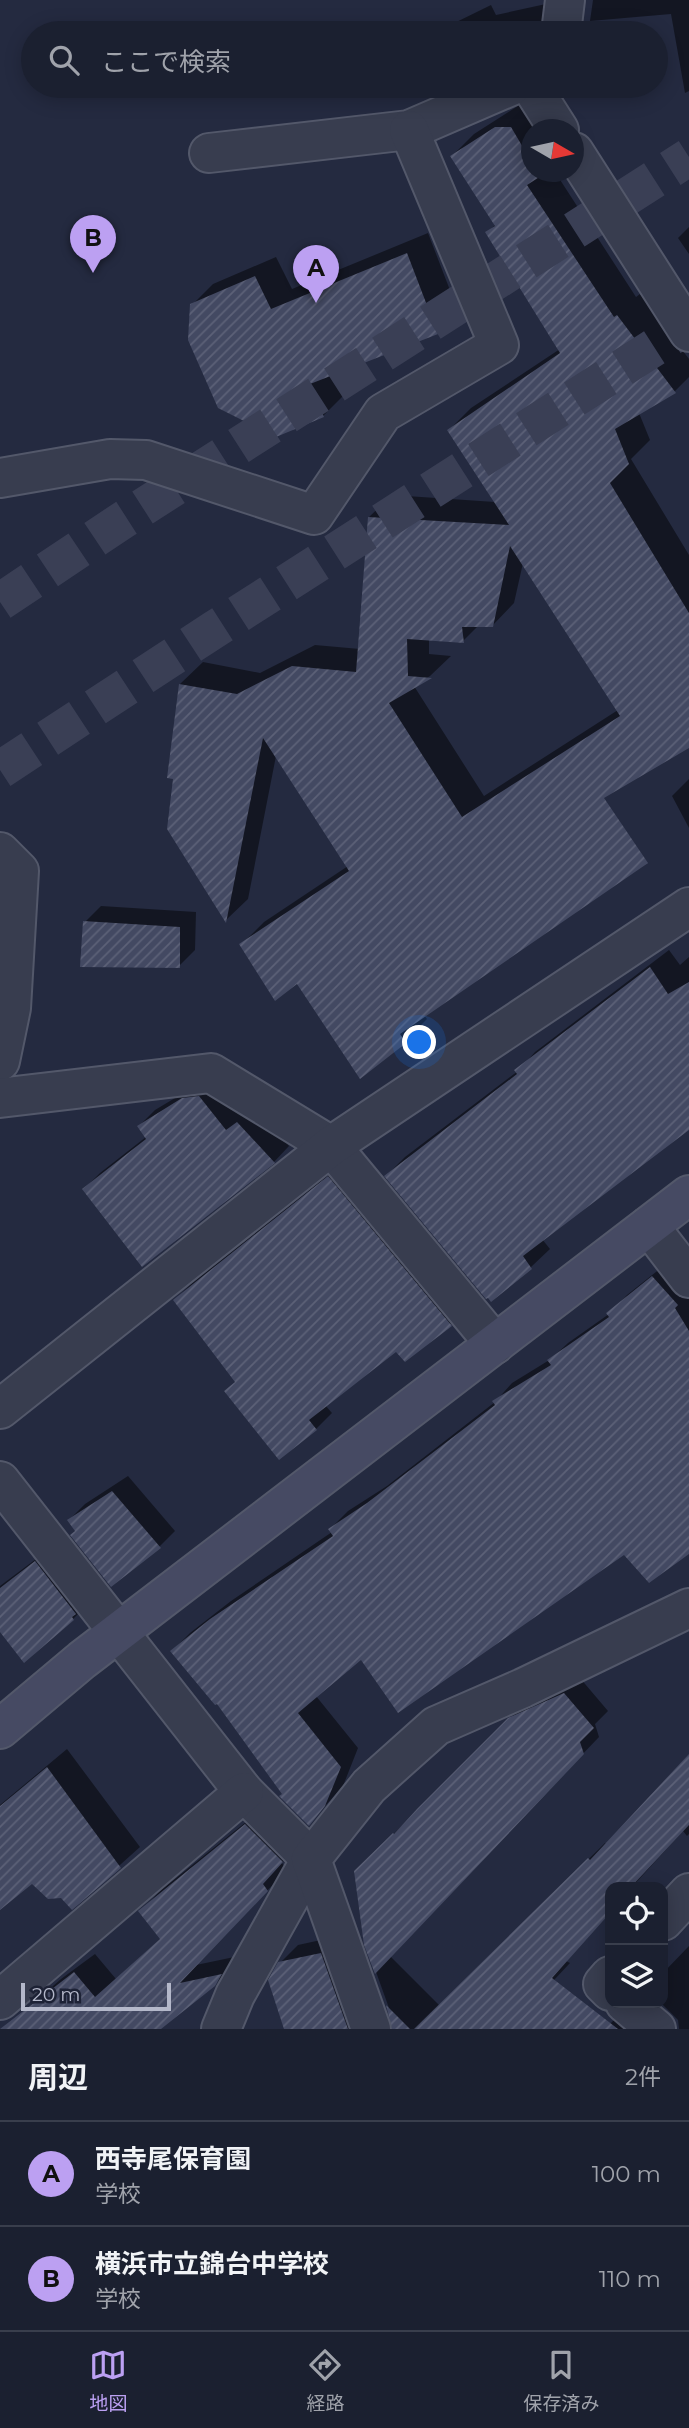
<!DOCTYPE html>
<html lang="ja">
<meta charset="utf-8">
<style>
body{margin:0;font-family:Montserrat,"Noto Sans JP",sans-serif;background:#242838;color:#f1f3f6}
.controls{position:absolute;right:21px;bottom:21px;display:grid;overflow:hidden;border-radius:14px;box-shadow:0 4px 18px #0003}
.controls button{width:63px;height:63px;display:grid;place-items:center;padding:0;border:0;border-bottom:2px solid #393e4c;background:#1b2030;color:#f1f3f6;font:35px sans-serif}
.compass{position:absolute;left:521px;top:119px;width:63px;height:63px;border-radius:50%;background:#1b2030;box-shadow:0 4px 18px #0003;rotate:99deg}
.scale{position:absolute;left:21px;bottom:18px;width:150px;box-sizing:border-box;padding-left:7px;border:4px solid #b4b8ca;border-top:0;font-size:19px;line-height:24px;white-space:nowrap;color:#b4b8ca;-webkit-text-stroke:5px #1d2235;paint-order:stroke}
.you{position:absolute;left:420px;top:1043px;width:24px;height:24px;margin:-18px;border:5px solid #fff;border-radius:50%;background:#1a73e8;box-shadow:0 0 0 10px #1a73e833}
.badge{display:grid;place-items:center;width:46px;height:46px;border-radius:50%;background:#bca0f2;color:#111;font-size:23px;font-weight:700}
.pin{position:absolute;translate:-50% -58px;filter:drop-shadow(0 2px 4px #0008)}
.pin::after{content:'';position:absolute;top:37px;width:24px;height:21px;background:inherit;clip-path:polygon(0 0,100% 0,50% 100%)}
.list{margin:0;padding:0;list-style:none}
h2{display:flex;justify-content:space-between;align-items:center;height:91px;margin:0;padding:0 28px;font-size:30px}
h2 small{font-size:23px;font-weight:400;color:#a0a3ab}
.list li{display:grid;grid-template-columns:46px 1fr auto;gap:21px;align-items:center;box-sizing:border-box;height:105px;padding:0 28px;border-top:2px solid #393e4c}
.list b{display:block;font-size:26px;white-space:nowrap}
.list p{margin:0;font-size:23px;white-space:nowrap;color:#a0a3ab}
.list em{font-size:23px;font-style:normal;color:#a0a3ab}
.icon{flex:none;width:38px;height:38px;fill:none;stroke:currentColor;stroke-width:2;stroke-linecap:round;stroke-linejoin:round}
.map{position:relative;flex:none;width:689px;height:2029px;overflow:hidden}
.search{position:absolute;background:#1b2030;box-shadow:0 4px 18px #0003;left:21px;right:21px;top:21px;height:77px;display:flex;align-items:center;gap:18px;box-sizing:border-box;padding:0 24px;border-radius:38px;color:#a0a3ab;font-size:26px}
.sheet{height:301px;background:#1b2030}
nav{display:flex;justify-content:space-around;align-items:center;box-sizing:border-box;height:98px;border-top:2px solid #393e4c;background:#1b2030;font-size:19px;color:#a0a3ab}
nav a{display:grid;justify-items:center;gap:4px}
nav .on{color:#bca0f2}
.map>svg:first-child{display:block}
.shadow{fill:#0007;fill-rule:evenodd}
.building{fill:url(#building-hatch);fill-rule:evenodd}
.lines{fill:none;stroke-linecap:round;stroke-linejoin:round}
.highway-tunnel{stroke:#3a3f55;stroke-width:38;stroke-dasharray:38 19;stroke-linecap:butt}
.street-casing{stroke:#53586a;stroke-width:42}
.secondary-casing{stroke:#53586a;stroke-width:42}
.street{stroke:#383d4f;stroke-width:38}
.secondary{stroke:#464a63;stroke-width:38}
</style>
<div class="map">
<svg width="689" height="2029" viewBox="0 0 689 2029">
<defs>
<pattern id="building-hatch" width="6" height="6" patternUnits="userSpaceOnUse" patternTransform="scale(1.75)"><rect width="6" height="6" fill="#434962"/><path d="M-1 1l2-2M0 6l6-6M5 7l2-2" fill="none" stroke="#5c6177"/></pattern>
</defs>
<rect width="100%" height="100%" fill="#242a40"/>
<!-- shadow -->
<g class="shadow">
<path d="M593 0H689V91L685 93 671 14 590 21Z"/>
<path d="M555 2V21L542 33H434L491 5 496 15Z"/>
<path d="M385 29 412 33H381Z"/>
<path d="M396 86H452L429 96 400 92Z"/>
<path d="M529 99 548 130H532V172H555L636 297 640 294 689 359V377L675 391 639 413 650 440 631 459 689 555V746L478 870 424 1015 427 1019 405 1041 298 981 242 944 264 922 348 866 276 756 248 899 226 920 175 778 180 684 203 662 260 673 315 645 360 649 369 517 392 495 495 502 449 430 471 408 560 349 487 233 496 224 452 156 474 134ZM523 563 618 710 484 796 414 686 430 676 451 656 429 654V638L463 641 479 625 492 626 514 603Z"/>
<path d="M689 227V254L678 238Z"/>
<path d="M428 233 458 311 437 332 334 372 344 395 323 416 192 305 213 284 276 257 292 289Z"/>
<path d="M689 779V828L672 796Z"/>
<path d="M101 906 196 912 195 950 179 966 85 922Z"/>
<path d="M669 950 680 965 689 957V1128L542 1239 550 1249 531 1267 491 1299 386 1176 405 1157 518 1071 535 1052Z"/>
<path d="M215 1081 243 1116 253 1107 289 1146 274 1162 84 1189 100 1173 146 1137 139 1126 155 1110 200 1083Z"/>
<path d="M345 1162 466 1309 450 1324 397 1349 325 1405 332 1413 316 1429 279 1458 236 1381 175 1300 191 1284Z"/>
<path d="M671 1260 689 1271V1550L624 1553 362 1658 316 1696 358 1748 343 1786 309 1824 284 1794 217 1701 172 1651 190 1633 231 1601 332 1532 330 1529 348 1511 387 1486 495 1402 512 1383 551 1359 568 1343 609 1314 627 1295Z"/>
<path d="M128 1476 175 1531 159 1547 77 1530 69 1520 85 1504Z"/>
<path d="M52 1547 89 1603 73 1619 0 1630V1586Z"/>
<path d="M580 1678 608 1711 595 1724 599 1737 390 1956 440 2006 605 1843 607 1844 689 1756V1834L687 1836 683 1831 632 1887H610V1912L566 1961 570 1963 508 2029H394V2022L366 1944 356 1871 526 1703Z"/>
<path d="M67 1749 140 1847 72 1908 61 1896 32 1882 0 1907V1805Z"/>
<path d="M266 1806 302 1842 282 1863 287 1870 196 1965 239 1956 235 1964 214 1985 158 2029H4L61 1979 95 1954 116 1979 162 1938 141 1911 160 1891Z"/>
<path d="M339 1936 363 2029H285L280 1963 298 1945Z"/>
<path d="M689 1946V2029H679L678 2020 661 2003 663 1973Z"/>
<path d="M626 2008 656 2029H605Z"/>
</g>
<!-- building -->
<g class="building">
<path d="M495 127H511L531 161V172H538L541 176 527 185 614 317 617 315 676 393 615 429 629 464 610 483 689 613V748L604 798 648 863 400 1034 406 1043 360 1079 297 984 275 1001 239 944 349 871 263 738 226 923 167 829 173 779 167 778 179 684 237 694 292 666 356 672 368 517 509 525 447 430 560 353 485 232 495 226 450 156ZM510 546 620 716 462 817 389 703 432 678 408 676 407 639 464 643 462 627H493Z"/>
<path d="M407 253 438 334 310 384 324 417 276 437 218 408 188 340 190 304 255 276 271 309Z"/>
<path d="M83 921 180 927V968L80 967Z"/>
<path d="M650 967 668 994 689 982V1130L523 1256 532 1269 491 1302 488 1298 486 1299 384 1176 517 1074 514 1070Z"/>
<path d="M199 1096 226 1130 237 1122 275 1163 142 1267 82 1189 146 1139 137 1126 182 1098Z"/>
<path d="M328 1176 452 1326 405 1362 396 1352 309 1420 317 1430 279 1460 224 1391 235 1382 173 1300Z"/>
<path d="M652 1276 678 1305 675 1308 689 1331V1554L649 1583 624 1555 398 1713 361 1660 298 1713 341 1767 325 1806 309 1826 279 1796 282 1794 217 1704 215 1705 170 1651 210 1619 333 1536 328 1529 367 1503 495 1405 492 1401 551 1365 547 1360 609 1317 606 1313Z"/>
<path d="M112 1491 161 1548 111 1587 70 1535 75 1531 67 1520Z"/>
<path d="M35 1561 76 1614 72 1617 74 1620 24 1663 0 1632V1588Z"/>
<path d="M564 1693 594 1728 580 1742 584 1754 375 1974 364 1945 354 1871 393 1833 394 1834 417 1809 508 1718Z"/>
<path d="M689 1754V1825L631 1887H610V1913L552 1978 618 2029H414L588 1858 590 1860Z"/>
<path d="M47 1767 121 1868 72 1910 61 1898 48 1899 32 1884 0 1910V1806Z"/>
<path d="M245 1824 283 1862 263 1884 268 1891 180 1983 222 1974 215 1986 161 2029H0L74 1972 95 1997 160 1939 138 1911Z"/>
<path d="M321 1953 348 2029H284L268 1980 278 1962Z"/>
<path d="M386 2005 410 2029H392Z"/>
</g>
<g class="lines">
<!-- highway-tunnel -->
<g class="highway-tunnel">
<path d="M0 602 123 520 689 157"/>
<path d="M0 770 215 629 689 325"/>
</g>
<defs>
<g id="street">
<path d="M561 33 565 0"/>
<path d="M531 86 559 130"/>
<path d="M574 152 689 332"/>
<path d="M209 153 409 130 511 86"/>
<path d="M0 478 110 459 146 460 314 515 383 413 499 345 409 130"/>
<path d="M0 852 19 871 11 1008 0 1061"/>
<path d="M0 1098 211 1073 331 1146 495 1344"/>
<path d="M649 1226 689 1278"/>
<path d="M0 1409 331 1146 689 907"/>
<path d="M0 1481 244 1792 311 1859 235 1995 221 2029"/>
<path d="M663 1921 689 1893"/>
<path d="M610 1976 603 1984 610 1991"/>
<path d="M0 2000 244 1792"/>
<path d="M625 2003 656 2029"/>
<path d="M371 2029 311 1859 369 1786 436 1726 523 1688 689 1608"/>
</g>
<path id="secondary" d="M0 1729 82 1660 689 1195"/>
</defs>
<!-- street casing -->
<use href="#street" class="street-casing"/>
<!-- secondary casing -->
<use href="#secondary" class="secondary-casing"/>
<!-- street -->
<use href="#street" class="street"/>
<!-- secondary -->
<use href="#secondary" class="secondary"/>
</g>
</svg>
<div class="controls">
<button><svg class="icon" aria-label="locate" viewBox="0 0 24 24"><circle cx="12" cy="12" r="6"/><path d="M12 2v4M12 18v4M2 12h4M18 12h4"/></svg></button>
<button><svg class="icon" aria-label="layers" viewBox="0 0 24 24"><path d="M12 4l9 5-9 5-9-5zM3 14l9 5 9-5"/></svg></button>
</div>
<svg class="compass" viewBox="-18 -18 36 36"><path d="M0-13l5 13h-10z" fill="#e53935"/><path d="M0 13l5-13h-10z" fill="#a0a3ab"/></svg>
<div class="scale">20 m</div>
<div class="you"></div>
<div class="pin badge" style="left:316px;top:303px">A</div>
<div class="pin badge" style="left:93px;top:273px">B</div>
<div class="search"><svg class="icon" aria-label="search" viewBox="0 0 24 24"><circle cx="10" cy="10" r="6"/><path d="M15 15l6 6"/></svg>ここで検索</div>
</div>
<section class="sheet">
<h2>周辺<small>2件</small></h2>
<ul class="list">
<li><span class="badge">A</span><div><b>西寺尾保育園</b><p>学校</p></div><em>100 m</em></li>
<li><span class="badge">B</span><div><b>横浜市立錦台中学校</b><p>学校</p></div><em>110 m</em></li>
</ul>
</section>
<nav>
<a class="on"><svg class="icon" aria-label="map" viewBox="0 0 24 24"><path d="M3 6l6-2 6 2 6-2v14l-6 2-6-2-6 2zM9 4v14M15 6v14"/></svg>地図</a>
<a><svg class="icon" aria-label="directions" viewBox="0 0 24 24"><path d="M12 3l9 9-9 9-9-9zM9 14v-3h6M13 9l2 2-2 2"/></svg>経路</a>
<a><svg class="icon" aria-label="saved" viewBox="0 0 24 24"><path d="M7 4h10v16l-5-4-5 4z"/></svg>保存済み</a>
</nav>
